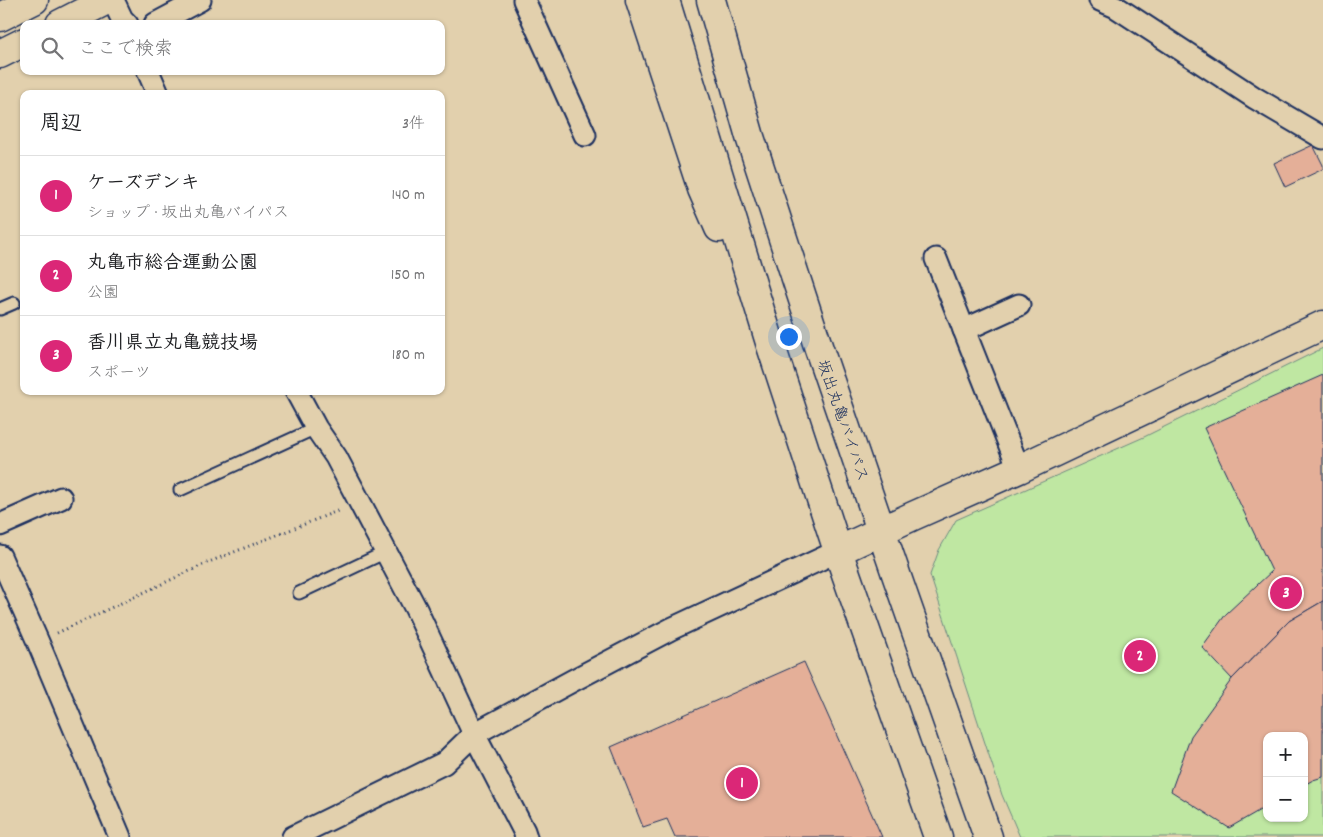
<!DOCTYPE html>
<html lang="ja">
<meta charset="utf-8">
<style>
body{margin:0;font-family:Dekko,"Klee One",sans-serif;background:#f6f6f6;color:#202124}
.controls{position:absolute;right:15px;bottom:15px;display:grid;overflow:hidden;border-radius:10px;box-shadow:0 1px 4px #0004}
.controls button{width:45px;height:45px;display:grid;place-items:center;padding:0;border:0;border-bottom:1px solid #e0e0e0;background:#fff;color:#202124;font:25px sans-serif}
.you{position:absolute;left:788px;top:336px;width:18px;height:18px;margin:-12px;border:4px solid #fff;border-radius:50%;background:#1a73e8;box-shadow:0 0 0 8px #1a73e833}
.badge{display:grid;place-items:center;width:32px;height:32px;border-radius:50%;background:#db2777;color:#fff;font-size:16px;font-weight:700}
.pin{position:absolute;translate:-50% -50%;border:2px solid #fff;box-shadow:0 1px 5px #0006}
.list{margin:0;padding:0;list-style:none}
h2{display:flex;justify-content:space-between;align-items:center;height:65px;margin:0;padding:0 20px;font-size:21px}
h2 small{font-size:16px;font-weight:400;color:#757577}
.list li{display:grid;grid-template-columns:32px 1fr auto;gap:15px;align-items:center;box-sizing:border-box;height:80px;padding:0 20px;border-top:1px solid #e0e0e0}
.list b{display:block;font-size:19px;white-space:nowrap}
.list p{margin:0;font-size:16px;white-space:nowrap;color:#757577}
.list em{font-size:16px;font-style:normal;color:#757577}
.icon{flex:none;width:28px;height:28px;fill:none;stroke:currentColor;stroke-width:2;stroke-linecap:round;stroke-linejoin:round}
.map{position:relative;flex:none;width:1323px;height:837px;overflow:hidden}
.search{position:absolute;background:#fff;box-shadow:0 1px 4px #0004;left:20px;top:20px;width:425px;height:55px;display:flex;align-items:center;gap:12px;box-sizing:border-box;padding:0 18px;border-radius:10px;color:#757577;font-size:19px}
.panel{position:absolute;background:#fff;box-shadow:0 1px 4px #0004;left:20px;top:90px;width:425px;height:305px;border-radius:10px}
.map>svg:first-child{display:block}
.green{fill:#bfe7a2;stroke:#6d8b80;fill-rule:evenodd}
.building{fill:#e4af98;stroke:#1b2f5e}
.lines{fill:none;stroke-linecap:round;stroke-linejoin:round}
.lane-casing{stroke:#1b2f5e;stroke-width:15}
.street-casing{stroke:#1b2f5e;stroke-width:25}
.secondary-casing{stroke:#1b2f5e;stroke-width:31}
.highway-casing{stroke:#1b2f5e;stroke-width:31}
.path{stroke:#1b2f5e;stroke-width:3;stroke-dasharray:1 4;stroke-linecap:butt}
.lane{stroke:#e2d0ad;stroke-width:11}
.street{stroke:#e2d0ad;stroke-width:21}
.secondary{stroke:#e2d0ad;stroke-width:28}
.highway{stroke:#e2d0ad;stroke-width:28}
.labels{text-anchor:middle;stroke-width:5;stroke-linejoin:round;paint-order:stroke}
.street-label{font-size:16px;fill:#1b2f5e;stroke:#e2d0ad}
</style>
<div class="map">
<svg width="1323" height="837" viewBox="0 0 1323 837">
<rect width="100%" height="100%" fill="#e2d0ad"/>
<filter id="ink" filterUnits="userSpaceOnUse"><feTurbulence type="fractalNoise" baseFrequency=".02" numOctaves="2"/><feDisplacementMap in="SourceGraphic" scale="10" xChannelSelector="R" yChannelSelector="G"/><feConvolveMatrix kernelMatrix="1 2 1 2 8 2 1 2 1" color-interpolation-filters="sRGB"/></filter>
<g filter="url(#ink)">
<!-- green -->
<path class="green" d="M1323 348V837H1020L1002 795 930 575 939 550 956 520 1144 437ZM1267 736H1304V818H1267Z"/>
<!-- building -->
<g class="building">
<path d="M1313 145 1323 165V169L1285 187 1274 163Z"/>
<path d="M1323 375V601L1289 621 1232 679 1202 647 1226 614 1272 571 1204 428Z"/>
<path d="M1323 601V777L1313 780 1304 785V736H1267V806L1229 828 1171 791 1191 736 1232 679 1289 621Z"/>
<path d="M804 662 882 837H675L667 819 643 827 611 747Z"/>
</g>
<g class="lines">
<defs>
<g id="lane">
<path d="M0 309 14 303"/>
<path d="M180 490 316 428"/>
<path d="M299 593 386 552"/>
</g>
<g id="street">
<path d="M113 0 122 19 127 24"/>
<path d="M524 0 585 135"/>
<path d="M1100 0 1116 7 1255 98 1323 138"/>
<path d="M155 24 200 0"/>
<path d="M148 71 158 94"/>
<path d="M936 259 1019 469"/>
<path d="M964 330 1019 305"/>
<path d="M296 391 316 428 336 457 416 609 474 734 524 831 526 837"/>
<path d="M0 525 61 498"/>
<path d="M0 556 38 642 120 837"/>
<path d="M293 837 444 763 474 734 572 681 671 629 838 551"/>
</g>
<path id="secondary" d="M838 551 913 516 1019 469 1323 325"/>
<g id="highway">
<path d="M640 0 702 189 719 228"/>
<path d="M665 0 771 346 838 551 938 837"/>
<path d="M711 0 750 137 819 349 897 577 988 837"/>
<path d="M0 17 34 0"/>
<path d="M60 24 107 0"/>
<path d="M0 54 24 42"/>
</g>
</defs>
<!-- lane casing -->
<use href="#lane" class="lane-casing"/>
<!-- street casing -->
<use href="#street" class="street-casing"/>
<!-- secondary casing -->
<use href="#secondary" class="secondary-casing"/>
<!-- highway casing -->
<use href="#highway" class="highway-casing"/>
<!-- path -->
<path class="path" d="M57 633 209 562 340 510"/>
<!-- lane -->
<use href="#lane" class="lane"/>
<!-- street -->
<use href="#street" class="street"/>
<!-- secondary -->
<use href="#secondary" class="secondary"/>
<!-- highway -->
<use href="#highway" class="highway"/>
</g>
</g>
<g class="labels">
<!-- street labels -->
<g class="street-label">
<text transform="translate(844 420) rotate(71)" y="6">坂出丸亀バイパス</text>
</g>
</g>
</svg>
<div class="controls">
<button>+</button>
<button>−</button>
</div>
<div class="you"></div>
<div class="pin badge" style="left:742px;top:783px">1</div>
<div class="pin badge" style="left:1140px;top:656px">2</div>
<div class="pin badge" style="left:1286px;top:593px">3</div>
<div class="search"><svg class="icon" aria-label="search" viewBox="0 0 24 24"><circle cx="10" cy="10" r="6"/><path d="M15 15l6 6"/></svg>ここで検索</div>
<section class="panel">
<h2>周辺<small>3件</small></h2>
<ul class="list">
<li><span class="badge">1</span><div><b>ケーズデンキ</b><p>ショップ · 坂出丸亀バイパス</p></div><em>140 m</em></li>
<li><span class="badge">2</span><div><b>丸亀市総合運動公園</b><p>公園</p></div><em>150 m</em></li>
<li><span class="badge">3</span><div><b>香川県立丸亀競技場</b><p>スポーツ</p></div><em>180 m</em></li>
</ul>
</section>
</div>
